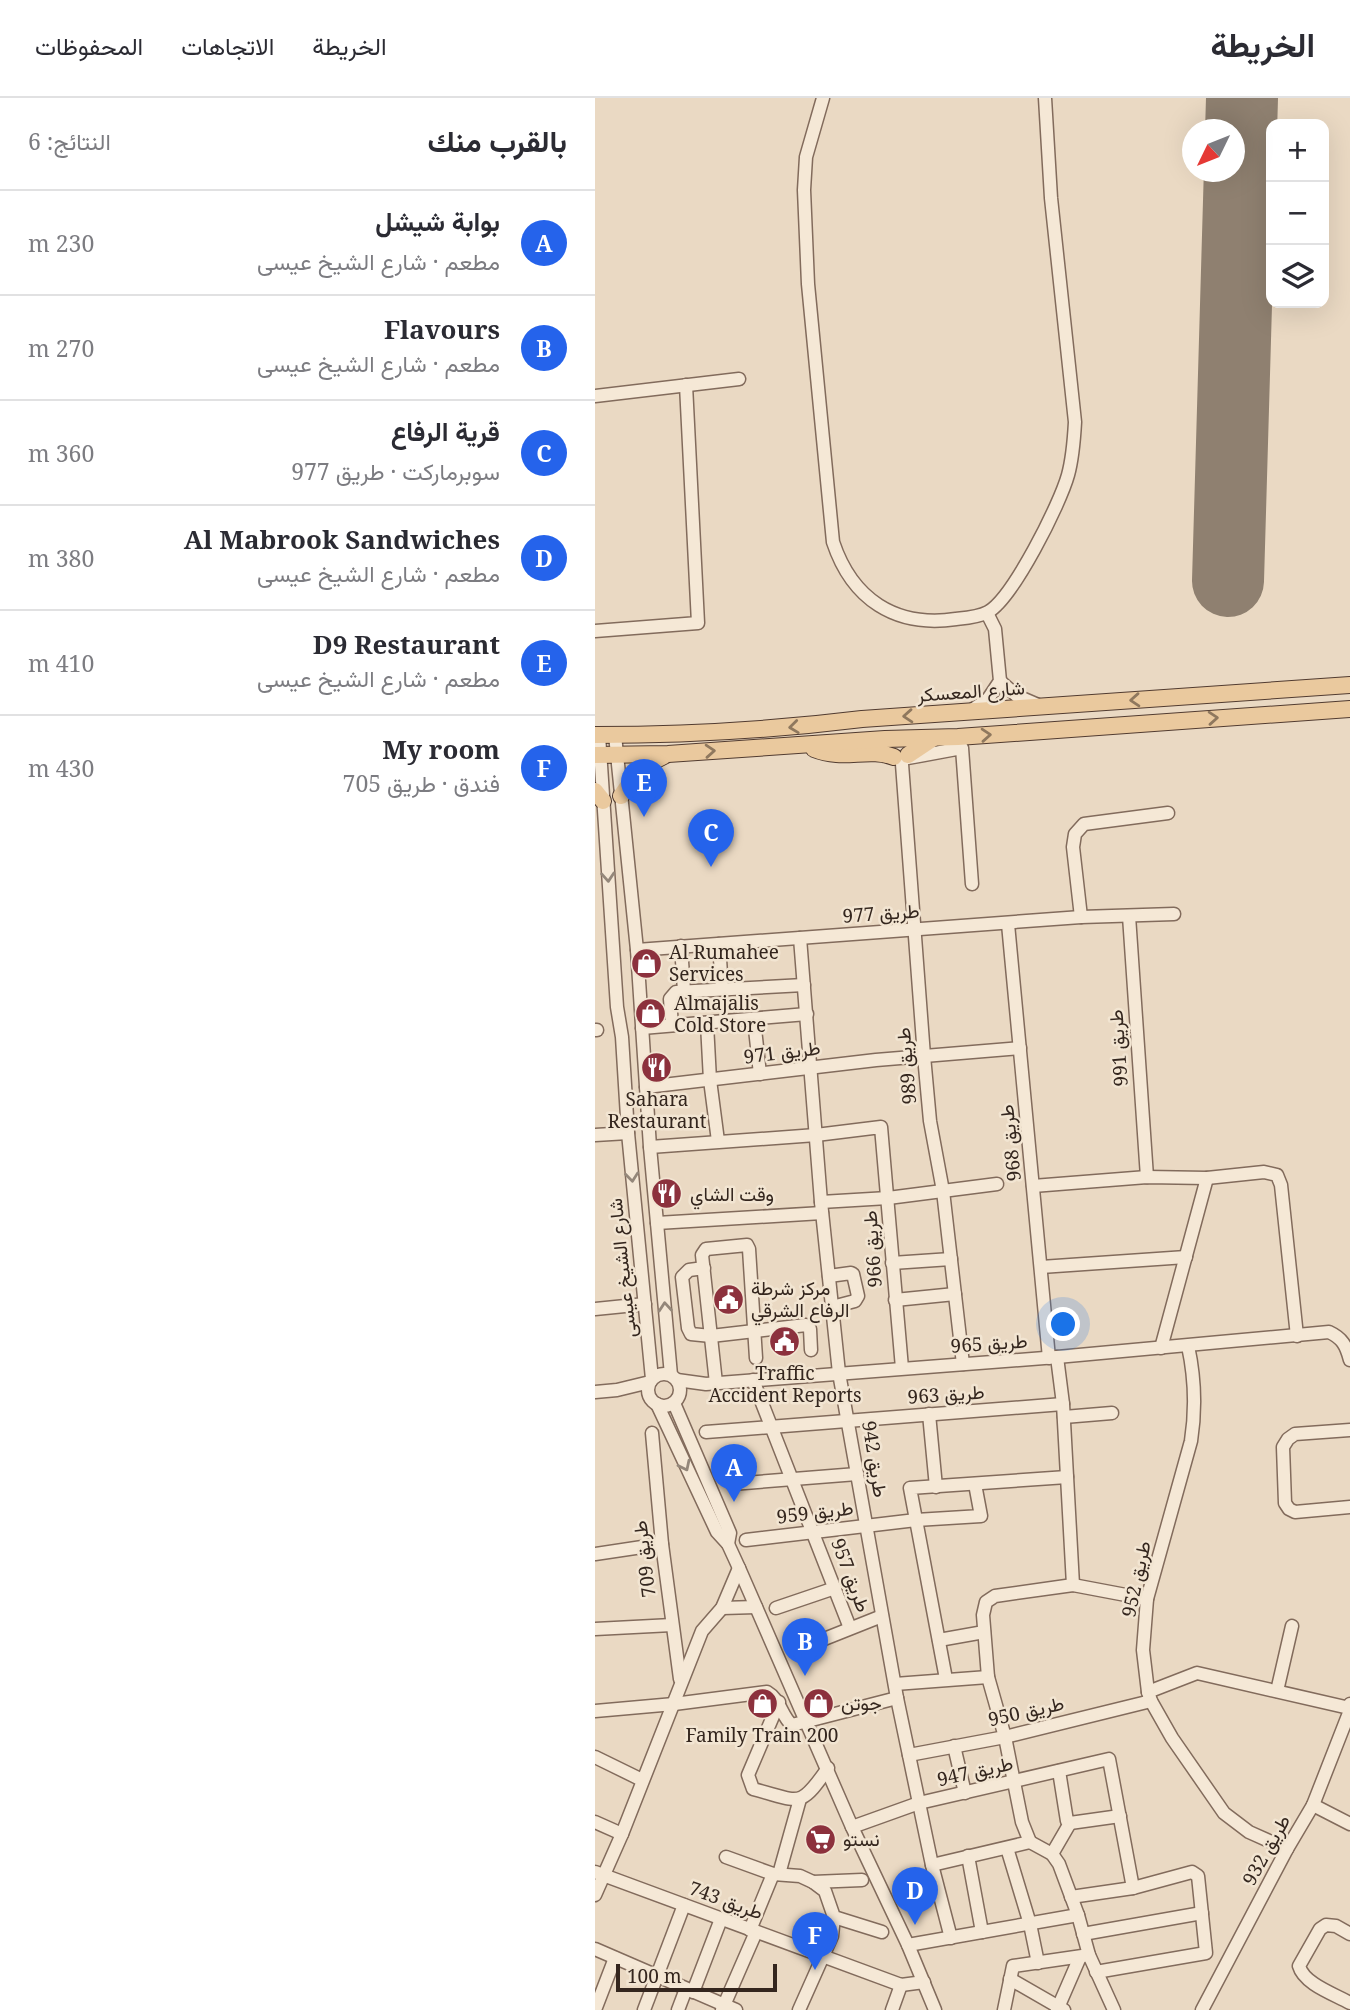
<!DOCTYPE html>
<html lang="ar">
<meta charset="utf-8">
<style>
body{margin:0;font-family:"Noto Serif",Vazirmatn,serif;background:#f2f2f3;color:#2b2b33;direction:rtl}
.controls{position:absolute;right:21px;top:21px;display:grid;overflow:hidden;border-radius:14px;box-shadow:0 7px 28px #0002}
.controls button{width:63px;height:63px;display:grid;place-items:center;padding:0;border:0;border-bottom:2px solid #e1e1e2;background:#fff;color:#2b2b33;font:35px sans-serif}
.compass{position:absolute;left:587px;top:21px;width:63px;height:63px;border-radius:50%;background:#fff;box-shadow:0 7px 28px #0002;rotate:227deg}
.scale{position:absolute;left:21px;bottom:18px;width:161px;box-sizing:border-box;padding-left:7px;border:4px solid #34261e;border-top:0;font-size:19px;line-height:24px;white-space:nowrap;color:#34261e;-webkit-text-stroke:5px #f2e5d2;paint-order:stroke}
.you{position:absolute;left:469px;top:1227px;width:24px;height:24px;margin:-18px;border:5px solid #fff;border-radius:50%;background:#1a73e8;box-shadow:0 0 0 10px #1a73e833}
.badge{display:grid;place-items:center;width:46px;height:46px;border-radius:50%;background:#2563eb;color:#fff;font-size:23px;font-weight:700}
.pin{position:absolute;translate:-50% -58px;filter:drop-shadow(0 2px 4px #0008)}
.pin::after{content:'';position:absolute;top:37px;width:24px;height:21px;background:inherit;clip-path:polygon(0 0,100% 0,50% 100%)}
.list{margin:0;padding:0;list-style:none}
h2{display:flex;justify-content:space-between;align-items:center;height:91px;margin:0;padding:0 28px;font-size:30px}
h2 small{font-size:23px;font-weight:400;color:#7c7c81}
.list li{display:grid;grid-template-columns:46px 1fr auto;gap:21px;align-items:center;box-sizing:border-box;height:105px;padding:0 28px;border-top:2px solid #e1e1e2}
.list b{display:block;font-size:26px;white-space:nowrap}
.list p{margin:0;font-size:23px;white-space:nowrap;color:#7c7c81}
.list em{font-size:23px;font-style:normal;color:#7c7c81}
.icon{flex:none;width:38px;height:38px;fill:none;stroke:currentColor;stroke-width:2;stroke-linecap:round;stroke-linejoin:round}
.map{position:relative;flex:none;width:755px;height:1912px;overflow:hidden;direction:ltr}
header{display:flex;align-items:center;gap:42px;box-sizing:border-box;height:98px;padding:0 35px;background:#fff;border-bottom:2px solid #e1e1e2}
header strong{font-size:33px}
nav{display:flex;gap:38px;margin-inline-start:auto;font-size:24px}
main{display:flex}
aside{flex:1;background:#fff}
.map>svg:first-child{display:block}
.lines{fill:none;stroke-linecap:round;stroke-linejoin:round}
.runway{stroke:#8f8070;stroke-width:72}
.minor-casing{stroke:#826b5c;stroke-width:15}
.major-casing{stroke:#513b30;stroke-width:18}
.minor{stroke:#f5e8d6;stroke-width:12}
.major{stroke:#eac99e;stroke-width:16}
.oneway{stroke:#8f785e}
.oneway2{stroke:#94877a}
.labels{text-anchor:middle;stroke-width:5;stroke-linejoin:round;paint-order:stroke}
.street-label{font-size:19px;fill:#34261e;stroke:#f2e5d2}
.poi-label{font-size:19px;fill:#34261e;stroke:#f2e5d2;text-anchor:start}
</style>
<header>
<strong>الخريطة</strong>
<nav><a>الخريطة</a><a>الاتجاهات</a><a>المحفوظات</a></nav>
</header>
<main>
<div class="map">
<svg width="755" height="1912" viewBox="0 0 755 1912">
<rect width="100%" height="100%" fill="#ead9c3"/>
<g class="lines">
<!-- runway -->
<path class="runway" d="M633 483 647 0"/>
<defs>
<g id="minor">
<path d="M228 0 211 59 209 92 213 186 238 444C257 501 300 530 361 521 371 520 384 519 393 514 418 500 465 406 473 377 478 359 479 342 480 324L456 100 450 0"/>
<path d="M0 298 144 281"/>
<path d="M0 533 103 525 91 287"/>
<path d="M405 583 422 598 443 607"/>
<path d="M374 614 393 601 405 583 400 531 392 515"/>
<path d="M4 637 22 909 27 939 33 1035 57 1281"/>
<path d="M20 637 42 852 55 1049 76 1277"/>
<path d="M313 660 367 650 377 786"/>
<path d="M307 666 329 958 335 1023 348 1093 368 1266"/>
<path d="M534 818 552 1079"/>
<path d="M486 819 478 749 480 736 489 726 573 715"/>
<path d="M413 826 454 1260"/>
<path d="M205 840 226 1104 244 1275 302 1600 337 1767 356 1840"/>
<path d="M124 846 127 891"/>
<path d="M86 848 89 893"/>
<path d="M42 852 486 819 579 816"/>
<path d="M159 922 165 976"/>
<path d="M112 926 115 982 123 1043"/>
<path d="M77 927 75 901 81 894 209 887"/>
<path d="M47 930 212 916"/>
<path d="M0 932H2"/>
<path d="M51 989 281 962 425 950"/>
<path d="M0 1037 33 1035"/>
<path d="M55 1049 221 1037 286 1029 307 1270"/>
<path d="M438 1088 552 1079 612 1080 669 1074 682 1077 686 1087 702 1238"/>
<path d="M226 1104 293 1100 402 1086"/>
<path d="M62 1125 227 1115"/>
<path d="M297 1165 356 1161"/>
<path d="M446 1169 591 1159"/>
<path d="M109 1170 94 1172 87 1179 93 1230 96 1236 116 1238 211 1227 215 1231 216 1252"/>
<path d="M234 1178 256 1175 258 1176 263 1198 260 1203 237 1209"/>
<path d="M300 1202 360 1196"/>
<path d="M0 1211 50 1206"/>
<path d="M593 1248C600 1280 601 1311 596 1343L552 1501 548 1552 553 1594 556 1603 577 1640 629 1715 654 1734 692 1751"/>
<path d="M566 1250 612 1080"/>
<path d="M462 1259 468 1306 478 1487"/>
<circle cx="69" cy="1292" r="16"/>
<path d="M82 1282 111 1286 462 1259 734 1234C747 1240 751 1247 755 1262"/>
<path d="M158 1282 255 1530"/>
<path d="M121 1285 107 1157 111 1151 152 1147 154 1151 161 1260"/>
<path d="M0 1294 22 1292 55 1284"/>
<path d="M79 1305 135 1435 133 1446"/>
<path d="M62 1306 122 1434 133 1446 144 1470 257 1729 313 1847 340 1912"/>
<path d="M334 1316 341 1389"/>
<path d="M469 1319 517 1315"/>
<path d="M755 1332 700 1336 693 1341 688 1349 690 1405 694 1411 700 1414 755 1409"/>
<path d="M111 1334 468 1306"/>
<path d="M57 1335 67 1446 85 1581"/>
<path d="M137 1386 262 1376"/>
<path d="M151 1442 321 1422 386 1418 380 1386"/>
<path d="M0 1456 67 1446"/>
<path d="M127 1510 161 1509"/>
<path d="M181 1510 240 1490"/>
<path d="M0 1531 77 1527"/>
<path d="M344 1542 389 1534"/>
<path d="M199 1553 287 1518"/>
<path d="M351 1581 315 1390 472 1379"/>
<path d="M300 1586 393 1579"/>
<path d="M682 1593 697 1528"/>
<path d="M553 1594 602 1575 754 1610"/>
<path d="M184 1604 153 1677 158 1691C205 1703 204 1712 233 1670"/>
<path d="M0 1613 79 1606 172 1594C186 1602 186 1618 197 1627L302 1600"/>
<path d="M359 1648 370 1695"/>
<path d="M314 1657 410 1639 556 1603"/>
<path d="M0 1659 47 1682"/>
<path d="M464 1673 472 1723 475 1725 525 1718"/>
<path d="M718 1707 755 1726"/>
<path d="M0 1724 27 1736"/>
<path d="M257 1729 324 1705 514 1661 538 1790"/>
<path d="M435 1744 427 1724 410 1639 393 1579 388 1517 391 1504 400 1498 478 1487 552 1501"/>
<path d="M435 1744 457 1756 464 1766 483 1817 494 1857 519 1912"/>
<path d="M412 1750 435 1826 443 1865"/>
<path d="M457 1756 475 1725"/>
<path d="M373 1758 387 1834"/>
<path d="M131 1759 178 1776 205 1778 218 1784 230 1793 239 1819 287 1834"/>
<path d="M337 1767 435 1744"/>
<path d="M0 1774 306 1887 329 1884"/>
<path d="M184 1776 205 1701"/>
<path d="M218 1784 267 1782"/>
<path d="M0 1797 27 1736 107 1533 127 1510 144 1470"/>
<path d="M476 1799 538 1790 597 1774 603 1778 611 1855 501 1874"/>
<path d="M155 1832 178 1776"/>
<path d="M488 1836 607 1815"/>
<path d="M755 1836 741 1828 731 1827 725 1831 704 1868C709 1886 739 1896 755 1905"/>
<path d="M313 1847 483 1817"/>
<path d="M0 1851 141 1912"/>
<path d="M415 1881 469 1912"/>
<path d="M98 1894 126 1821"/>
<path d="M0 1912 20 1860"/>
<path d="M49 1912 89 1807"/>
<path d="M83 1912 91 1891"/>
<path d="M127 1912 161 1834"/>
<path d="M204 1912 237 1838 239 1819"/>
<path d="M297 1912 306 1887"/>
<path d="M409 1912 418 1868 494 1857"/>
<path d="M462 1912 485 1859"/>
<path d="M607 1912 692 1751 718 1707 754 1615 755 1606"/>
</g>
<g id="major">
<path d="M0 637C90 637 178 632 267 621L755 587"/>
<path d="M219 651C249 663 273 649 299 659"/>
<path d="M0 657 73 656 290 641 363 639 755 611"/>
<path d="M313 657 337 641"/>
<path d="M0 693 8 703"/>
<path d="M26 698C40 677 46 669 69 658"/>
</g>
</defs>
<!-- minor casing -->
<use href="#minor" class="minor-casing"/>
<!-- major casing -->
<use href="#major" class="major-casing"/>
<!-- minor -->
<use href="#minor" class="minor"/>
<!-- major -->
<use href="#major" class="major"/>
</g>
<!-- one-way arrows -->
<defs><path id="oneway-chevron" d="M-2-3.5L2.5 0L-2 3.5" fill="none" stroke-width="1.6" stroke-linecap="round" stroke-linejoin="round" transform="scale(1.75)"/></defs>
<g class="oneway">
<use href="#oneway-chevron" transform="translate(540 602) rotate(176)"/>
<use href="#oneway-chevron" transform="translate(313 618) rotate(176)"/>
<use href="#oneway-chevron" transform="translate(618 620) rotate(-4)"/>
<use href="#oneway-chevron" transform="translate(199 629) rotate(173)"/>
<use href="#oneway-chevron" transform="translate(391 637) rotate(-4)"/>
<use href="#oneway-chevron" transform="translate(115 653) rotate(-4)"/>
</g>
<g class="oneway2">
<use href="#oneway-chevron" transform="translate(13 779) rotate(86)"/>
<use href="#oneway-chevron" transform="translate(37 1079) rotate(84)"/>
<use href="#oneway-chevron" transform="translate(70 1209) rotate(-95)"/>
<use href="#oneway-chevron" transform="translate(90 1368) rotate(64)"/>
</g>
<!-- icons -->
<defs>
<symbol id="shop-disc" viewBox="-11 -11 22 22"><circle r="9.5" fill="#8c313d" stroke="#f2e5d2"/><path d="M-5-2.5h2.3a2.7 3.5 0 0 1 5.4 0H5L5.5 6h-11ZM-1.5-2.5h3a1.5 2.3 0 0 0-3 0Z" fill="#fff"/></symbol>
<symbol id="restaurant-disc" viewBox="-11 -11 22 22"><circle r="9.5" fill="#8c313d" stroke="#f2e5d2"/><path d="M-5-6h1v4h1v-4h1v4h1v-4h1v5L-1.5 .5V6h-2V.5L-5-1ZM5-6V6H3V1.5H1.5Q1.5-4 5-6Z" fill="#fff"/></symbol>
<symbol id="civic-disc" viewBox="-11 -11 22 22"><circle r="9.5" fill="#8c313d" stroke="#f2e5d2"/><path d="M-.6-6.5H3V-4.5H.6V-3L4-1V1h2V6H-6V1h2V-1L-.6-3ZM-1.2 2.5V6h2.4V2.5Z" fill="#fff"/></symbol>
<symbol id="supermarket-disc" viewBox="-11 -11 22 22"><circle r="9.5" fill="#8c313d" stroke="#f2e5d2"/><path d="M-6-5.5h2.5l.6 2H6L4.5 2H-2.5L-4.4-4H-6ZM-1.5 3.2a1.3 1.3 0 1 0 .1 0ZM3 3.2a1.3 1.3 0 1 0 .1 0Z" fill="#fff"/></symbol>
</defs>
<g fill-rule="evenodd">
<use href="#shop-disc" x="34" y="848" width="35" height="35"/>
<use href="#shop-disc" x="38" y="898" width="35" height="35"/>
<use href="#restaurant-disc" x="44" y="952" width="35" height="35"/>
<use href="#restaurant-disc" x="54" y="1078" width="35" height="35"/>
<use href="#civic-disc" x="116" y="1184" width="35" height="35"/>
<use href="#civic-disc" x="172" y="1226" width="35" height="35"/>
<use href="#shop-disc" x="206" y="1588" width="35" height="35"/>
<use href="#shop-disc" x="150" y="1588" width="35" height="35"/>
<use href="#supermarket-disc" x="208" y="1724" width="35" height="35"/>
</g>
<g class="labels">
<!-- street labels -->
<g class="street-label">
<text transform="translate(376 593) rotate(-4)" y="7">شارع المعسكر</text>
<text transform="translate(286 815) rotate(-4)" y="7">طريق 977</text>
<text transform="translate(523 950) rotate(-94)" y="7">طريق 991</text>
<text transform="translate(187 954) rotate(-7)" y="7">طريق 971</text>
<text transform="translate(311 968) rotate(-95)" y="7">طريق 989</text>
<text transform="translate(415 1045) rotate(-96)" y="7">طريق 968</text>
<text transform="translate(277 1151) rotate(-94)" y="7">طريق 966</text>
<text transform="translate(27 1170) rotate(-96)" y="7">شارع الشيخ عيسى</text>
<text transform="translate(394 1245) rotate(-4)" y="7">طريق 965</text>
<text transform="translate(351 1296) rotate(-4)" y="7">طريق 963</text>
<text transform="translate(280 1361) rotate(81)" y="7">طريق 942</text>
<text transform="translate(220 1414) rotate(-7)" y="7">طريق 959</text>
<text transform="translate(49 1461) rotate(-97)" y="7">طريق 709</text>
<text transform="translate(256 1477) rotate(69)" y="7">طريق 957</text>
<text transform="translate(541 1481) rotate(-78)" y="7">طريق 952</text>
<text transform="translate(431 1613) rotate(-13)" y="7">طريق 950</text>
<text transform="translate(380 1673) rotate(-13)" y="7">طريق 947</text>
<text transform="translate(671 1752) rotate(-61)" y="7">طريق 932</text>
<text transform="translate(131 1802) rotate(20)" y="7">طريق 743</text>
</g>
<!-- poi labels -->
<g class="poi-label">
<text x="74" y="861">Al Rumahee<tspan x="74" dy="22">Services</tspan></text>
<text x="79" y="912">Almajalis<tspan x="79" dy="22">Cold Store</tspan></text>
<text x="62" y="1008" text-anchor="middle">Sahara<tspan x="62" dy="22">Restaurant</tspan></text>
<text x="95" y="1103">وقت الشاي</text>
<text x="156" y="1197">مركز شرطة<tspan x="156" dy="22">الرفاع الشرقي</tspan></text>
<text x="190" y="1282" text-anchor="middle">Traffic<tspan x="190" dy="22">Accident Reports</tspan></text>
<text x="246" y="1612">جوتن</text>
<text x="167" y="1644" text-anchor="middle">Family Train 200</text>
<text x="248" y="1748">نستو</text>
</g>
</g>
</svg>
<div class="controls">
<button>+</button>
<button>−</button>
<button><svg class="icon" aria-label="layers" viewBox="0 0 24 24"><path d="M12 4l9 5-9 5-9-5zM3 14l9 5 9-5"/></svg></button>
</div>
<svg class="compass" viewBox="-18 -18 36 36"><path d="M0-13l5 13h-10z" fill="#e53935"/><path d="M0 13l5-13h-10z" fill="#7c7c81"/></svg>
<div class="scale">100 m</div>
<div class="you"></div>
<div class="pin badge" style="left:139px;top:1404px">A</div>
<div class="pin badge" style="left:210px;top:1578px">B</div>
<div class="pin badge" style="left:116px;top:769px">C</div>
<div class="pin badge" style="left:320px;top:1827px">D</div>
<div class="pin badge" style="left:49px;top:719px">E</div>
<div class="pin badge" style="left:220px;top:1872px">F</div>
</div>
<aside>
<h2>بالقرب منك<small>النتائج: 6</small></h2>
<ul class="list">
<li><span class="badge">A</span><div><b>بوابة شيشل</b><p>مطعم · شارع الشيخ عيسى</p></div><em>230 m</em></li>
<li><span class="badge">B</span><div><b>Flavours</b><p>مطعم · شارع الشيخ عيسى</p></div><em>270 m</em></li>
<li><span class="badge">C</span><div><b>قرية الرفاع</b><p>سوبرماركت · طريق 977</p></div><em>360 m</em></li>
<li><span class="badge">D</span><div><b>Al Mabrook Sandwiches</b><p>مطعم · شارع الشيخ عيسى</p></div><em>380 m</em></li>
<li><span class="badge">E</span><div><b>D9 Restaurant</b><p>مطعم · شارع الشيخ عيسى</p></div><em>410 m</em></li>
<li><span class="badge">F</span><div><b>My room</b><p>فندق · طريق 705</p></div><em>430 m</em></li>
</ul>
</aside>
</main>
